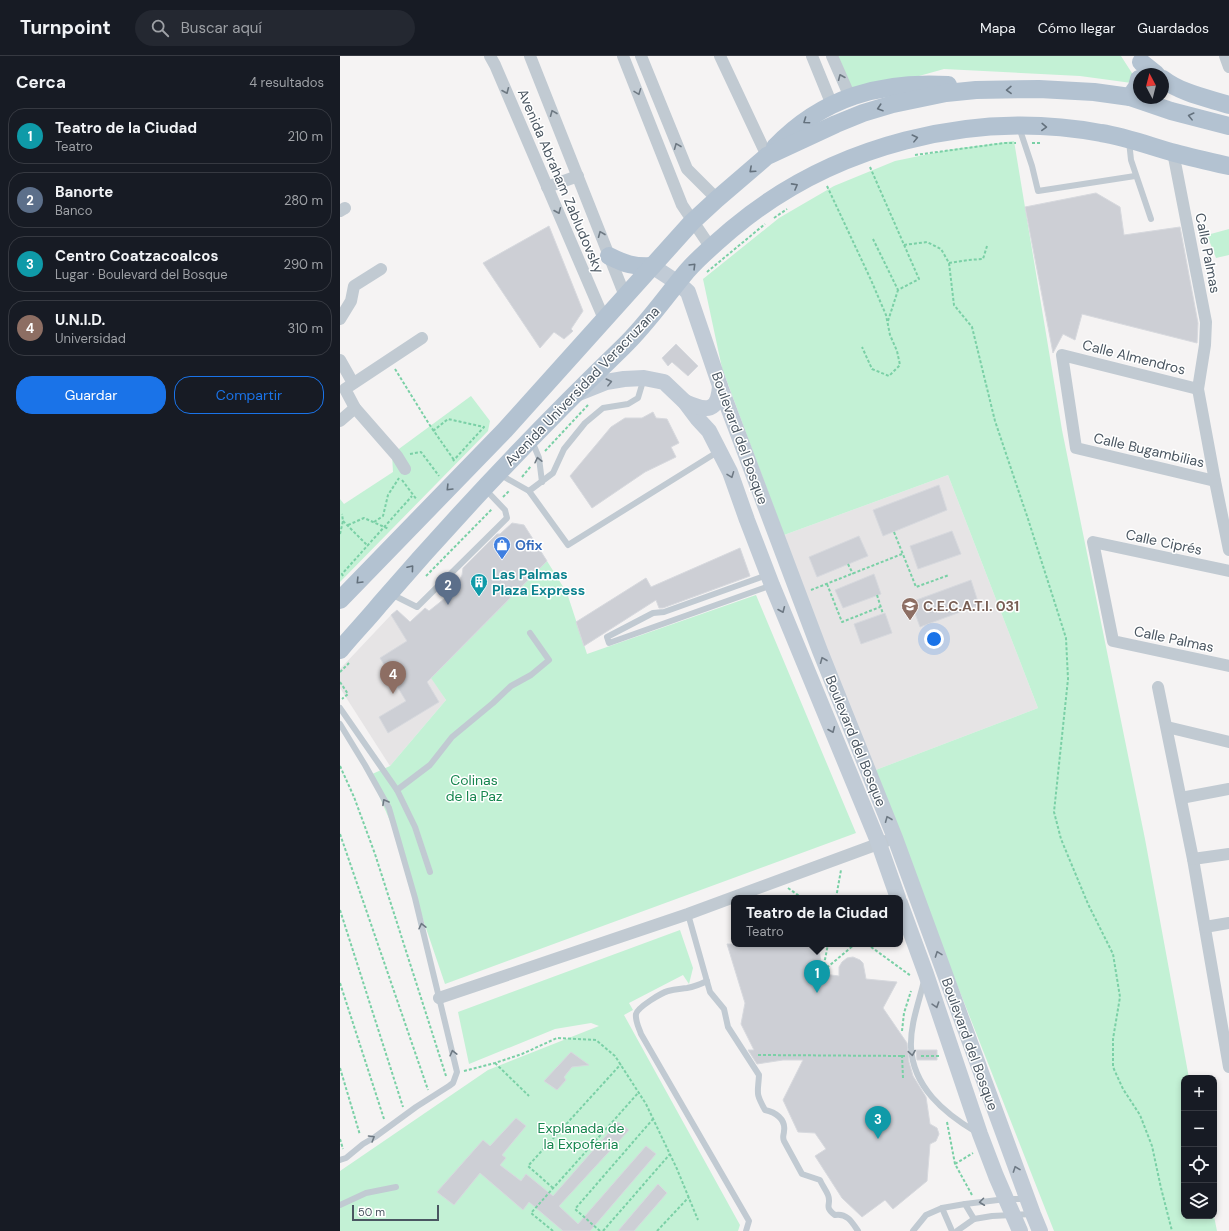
<!DOCTYPE html>
<html lang="es">
<meta charset="utf-8">
<style>
body{margin:0;font-family:"DM Sans",sans-serif;background:#242831;color:#f1f3f6}
.controls{position:absolute;right:12px;bottom:12px;display:grid;overflow:hidden;border-radius:8px;box-shadow:0 2px 6px #0003}
.controls button{width:36px;height:36px;display:grid;place-items:center;padding:0;border:0;border-bottom:1px solid #363941;background:#171b24;color:#f1f3f6;font:20px sans-serif}
.compass{position:absolute;left:793px;top:12px;width:36px;height:36px;border-radius:50%;background:#171b24;box-shadow:0 2px 6px #0003;rotate:353deg}
.scale{position:absolute;left:12px;bottom:10px;width:87px;box-sizing:border-box;padding-left:4px;border:2px solid #4a5661;border-top:0;font-size:11px;line-height:14px;white-space:nowrap;color:#4a5661;-webkit-text-stroke:3px #fff;paint-order:stroke}
.you{position:absolute;left:594px;top:583px;width:14px;height:14px;margin:-10px;border:3px solid #fff;border-radius:50%;background:#1a73e8;box-shadow:0 0 0 6px #1a73e833}
.badge{display:grid;place-items:center;width:26px;height:26px;border-radius:50%;background:#1a73e8;color:#fff;font-size:13px;font-weight:700}
.pin{position:absolute;translate:-50% -33px;filter:drop-shadow(0 1px 2px #0008)}
.pin::after{content:'';position:absolute;top:21px;width:14px;height:12px;background:inherit;clip-path:polygon(0 0,100% 0,50% 100%)}
.popup{position:absolute;left:391px;top:839px;width:172px;height:52px;box-sizing:border-box;display:grid;place-content:center;border-radius:8px;background:#171b24;filter:drop-shadow(0 1px 3px #0005);font-size:13px;white-space:nowrap;color:#9ea1a6}
.popup b{font-size:15px;color:#f1f3f6}
.popup::after{content:'';position:absolute;left:50%;top:100%;margin-left:-8px;border:8px solid transparent;border-top-color:#171b24}
.list{margin:0;padding:0;list-style:none}
h2{display:flex;justify-content:space-between;align-items:center;height:52px;margin:0;padding:0 16px;font-size:17px}
h2 small{font-size:13px;font-weight:400;color:#9ea1a6}
.list li{display:grid;grid-template-columns:26px 1fr auto;gap:12px;align-items:center;box-sizing:border-box;height:56px;margin:0 8px 8px;padding:0 8px;border:1px solid #363941;border-radius:16px}
.list b{display:block;font-size:15px;white-space:nowrap}
.list p{margin:0;font-size:13px;white-space:nowrap;color:#9ea1a6}
.list em{font-size:13px;font-style:normal;color:#9ea1a6}
.actions{display:flex;gap:8px;padding:12px 16px}
.actions a{flex:1;padding:9px 0;border:1px solid #1a73e8;border-radius:16px;text-align:center;font-size:14px;color:#1a73e8}
.actions .main{background:#1a73e8;color:#fff}
.icon{flex:none;width:22px;height:22px;fill:none;stroke:currentColor;stroke-width:2;stroke-linecap:round;stroke-linejoin:round}
.map{position:relative;flex:none;width:889px;height:1175px;overflow:hidden}
header{display:flex;align-items:center;gap:24px;box-sizing:border-box;height:56px;padding:0 20px;background:#171b24;border-bottom:1px solid #363941}
header strong{font-size:19px}
nav{display:flex;gap:22px;margin-inline-start:auto;font-size:14px}
.search{width:280px;height:36px;background:#242831;display:flex;align-items:center;gap:10px;box-sizing:border-box;padding:0 14px;border-radius:22px;color:#9ea1a6;font-size:15px}
main{display:flex}
aside{flex:1;background:#171b24}
.map>svg:first-child{display:block}
.education{fill:#e6e4e5}
.green{fill:#c3f1d5}
.building{fill:#cdcfd5;stroke:#d7d9de}
.lines{fill:none;stroke-linecap:round;stroke-linejoin:round}
.path{stroke:#7ad0a6;stroke-width:2;stroke-dasharray:3 2;stroke-linecap:butt}
.service{stroke:#c1cad2;stroke-width:6}
.minor{stroke:#c1cad2;stroke-width:12}
.secondary{stroke:#c1cbd6;stroke-width:16}
.primary{stroke:#b3c2d1;stroke-width:18}
.oneway{stroke:#6e7983}
.oneway2{stroke:#64717d}
.oneway3{stroke:#6e7984}
.labels{text-anchor:middle;stroke-width:3;stroke-linejoin:round;paint-order:stroke}
.street-label{font-size:14px;fill:#4a5661;stroke:#fff}
.shop-label{font-size:14px;font-weight:bold;fill:#366cbe;stroke:#fff;text-anchor:start}
.culture-label{font-size:14px;font-weight:bold;fill:#0d838f;stroke:#fff;text-anchor:start}
.education-label{font-size:14px;font-weight:bold;fill:#785e54;stroke:#fff;text-anchor:start}
.park-label{font-size:14px;fill:#17864f;stroke:#fff}
</style>
<header>
<strong>Turnpoint</strong>
<div class="search"><svg class="icon" aria-label="search" viewBox="0 0 24 24"><circle cx="10" cy="10" r="6"/><path d="M15 15l6 6"/></svg>Buscar aquí</div>
<nav><a>Mapa</a><a>Cómo llegar</a><a>Guardados</a></nav>
</header>
<main>
<aside>
<h2>Cerca<small>4 resultados</small></h2>
<ul class="list">
<li><span class="badge" style="background:#0f9aa8">1</span><div><b>Teatro de la Ciudad</b><p>Teatro</p></div><em>210 m</em></li>
<li><span class="badge" style="background:#5c6f8a">2</span><div><b>Banorte</b><p>Banco</p></div><em>280 m</em></li>
<li><span class="badge" style="background:#0f9aa8">3</span><div><b>Centro Coatzacoalcos</b><p>Lugar · Boulevard del Bosque</p></div><em>290 m</em></li>
<li><span class="badge" style="background:#8d6e63">4</span><div><b>U.N.I.D.</b><p>Universidad</p></div><em>310 m</em></li>
</ul>
<div class="actions"><a class="main">Guardar</a><a>Compartir</a></div>
</aside>
<div class="map">
<svg width="889" height="1175" viewBox="0 0 889 1175">
<rect width="100%" height="100%" fill="#f5f3f3"/>
<!-- education -->
<g class="education">
<path d="M608 419 698 652 533 715 444 479Z"/>
<path d="M51 559 106 644 50 710 0 632V613Z"/>
</g>
<!-- green -->
<g class="green">
<path d="M496 0H781L799 28 740 20 604 13 511 39Z"/>
<path d="M674 85 722 374 805 783 849 1022H844V1160H874L877 1175H714L533 715 698 652 608 419 444 479 382 312 363 223 439 162 494 130 555 105 613 93Z"/>
<path d="M889 173V199L876 202 867 179Z"/>
<path d="M131 340 150 365 148 375 0 526V443L4 448 53 416 52 398Z"/>
<path d="M207 505 227 537 247 598 416 539 516 777 105 928 72 831 57 781 30 719 50 710 106 644 91 622Z"/>
<path d="M340 874 353 912 349 928 343 919 289 947 293 954 284 959 400 1169 398 1175H0V1115L148 1014 259 970 251 967 215 973 129 1008 118 956Z"/>
</g>
<!-- building -->
<g class="building">
<path d="M756 137 780 151 784 179 840 171 858 267 857 287 742 258 735 284 723 278 713 297 685 151Z"/>
<path d="M209 170 243 255 231 273 233 275 224 283 214 276 200 292 143 207Z"/>
<path d="M336 288 358 310 348 320 332 306 328 310 322 302Z"/>
<path d="M313 356 316 362 327 363 339 387 331 391 336 401 305 416 252 452 230 420 271 371 285 362H302Z"/>
<path d="M599 429 607 454 543 480 533 454Z"/>
<path d="M172 467 184 469 207 505 87 626 99 646 48 677 39 661 66 645 40 602 67 585 51 559 57 554 70 566 85 552 89 555 99 547 115 534 122 519 123 512 157 478H160Z"/>
<path d="M612 475 621 498 578 513 570 490Z"/>
<path d="M519 480 528 500 477 521 469 501Z"/>
<path d="M400 492 410 520 323 552H319L316 544 244 590 236 566 306 522 311 531Z"/>
<path d="M534 518 541 538 503 552 495 534Z"/>
<path d="M631 524 639 549 580 571 571 546Z"/>
<path d="M545 557 552 577 521 588 514 568Z"/>
<path d="M387 888H478L483 918 499 920V911L502 906 507 902 513 901 520 904 523 907 526 923 557 926 543 952 567 987 569 1006 573 1020 586 1041 590 1068 597 1072 599 1078 596 1085 590 1088 587 1125 553 1153 545 1144 522 1161 502 1142 475 1100 486 1093 475 1077 458 1076 443 1044 463 1004H443L417 1008 415 1005 408 994H414L401 968 405 947Z"/>
<path d="M576 994H597V1004H577Z"/>
<path d="M231 996 249 1009 232 1011 224 1021 226 1024 217 1034 204 1025Z"/>
<path d="M176 1062 186 1070 162 1099 166 1102 160 1109 181 1125 186 1118 213 1140 278 1066 289 1074 219 1150 238 1168 306 1090 316 1098 250 1175H223L189 1146 183 1154 140 1117 114 1149 97 1136 143 1084 150 1090Z"/>
<path d="M318 1128 327 1137 294 1175H278Z"/>
</g>
<g class="lines">
<!-- path -->
<g class="path">
<path d="M692 87H702"/>
<path d="M575 99 664 87H676"/>
<path d="M530 111 579 223 558 234 533 183"/>
<path d="M487 130 531 224 546 259 550 279 557 295 560 309 549 320 532 313 522 291"/>
<path d="M434 162 447 153"/>
<path d="M564 189 587 186 601 193 609 207 614 249 632 271 655 365 688 463 726 582 728 623 714 756 721 783 748 848 773 898 780 941 773 983V1011L783 1033 800 1059 812 1090 821 1132 832 1175"/>
<path d="M609 207 628 204 643 203 647 190"/>
<path d="M367 216 425 168"/>
<path d="M548 265 558 234"/>
<path d="M55 313 89 368 114 404"/>
<path d="M93 375 108 363 144 371 113 405"/>
<path d="M205 395 248 349"/>
<path d="M70 398 81 396 99 420"/>
<path d="M182 421 191 410"/>
<path d="M62 424 77 444"/>
<path d="M163 441 170 434"/>
<path d="M3 465 28 490"/>
<path d="M34 466 43 460 48 439 59 422"/>
<path d="M8 469 24 462 49 473"/>
<path d="M554 476 576 531 609 519"/>
<path d="M0 478 3 465 2 458"/>
<path d="M508 508 513 518"/>
<path d="M3 520 2 518 72 440"/>
<path d="M86 520 152 453"/>
<path d="M487 528 502 566 540 551"/>
<path d="M471 534 562 498"/>
<path d="M537 539 543 558"/>
<path d="M0 616 9 607"/>
<path d="M0 626 8 638 2 643"/>
<path d="M0 710 14 741 35 798 106 1020"/>
<path d="M0 778 88 1034"/>
<path d="M448 832 462 842"/>
<path d="M496 842 501 814"/>
<path d="M0 854 63 1051"/>
<path d="M527 888 571 920"/>
<path d="M483 914 488 888"/>
<path d="M483 915 515 888"/>
<path d="M0 927 44 1063"/>
<path d="M562 975 564 957 571 935"/>
<path d="M418 999 565 1000"/>
<path d="M562 999 563 1022"/>
<path d="M581 1000H599"/>
<path d="M155 1007 189 1040"/>
<path d="M0 1012 20 1079"/>
<path d="M124 1015 155 1007 182 998 217 982 256 984 275 1000 306 1048 337 1113 358 1164"/>
<path d="M607 1066 615 1108 632 1139"/>
<path d="M0 1083 3 1093"/>
<path d="M615 1108 633 1097"/>
<path d="M213 1132 188 1110 281 1008"/>
<path d="M213 1175 191 1157 299 1036"/>
<path d="M260 1175 235 1153 313 1063"/>
<path d="M263 1175 330 1098"/>
<path d="M317 1175 349 1141"/>
</g>
<!-- service -->
<g class="service">
<path d="M679 71 692 110 698 135 795 120"/>
<path d="M789 85 791 104 811 163"/>
<path d="M192 385 199 402 202 426"/>
<path d="M159 418 189 435 228 489 379 395"/>
<path d="M189 435 213 417 224 393 245 367 263 352 288 348 298 342 304 322"/>
<path d="M427 519 324 556 313 557 267 581 269 587 432 529"/>
<path d="M51 538 77 551 167 462 165 454 145 433"/>
<path d="M0 652 57 734 90 709 112 681 153 647 171 630 191 619 209 604 190 577"/>
<path d="M0 668 25 709 49 752 75 842 117 1016 113 1027 109 1030 76 1051 35 1081 23 1088 6 1102 0 1104"/>
<path d="M57 734 75 771 90 816"/>
<path d="M348 858 370 936 384 953 388 971 419 1019C418 1038 415 1036 425 1054 435 1056 446 1063 444 1075 444 1079 442 1080 444 1085L462 1118 480 1124C482 1129 486 1134 488 1139 492 1149 483 1150 495 1159 507 1157 512 1166 518 1175"/>
<path d="M367 925C361 928 353 931 347 932 340 933 335 933 328 935 321 937 298 951 296 958 295 965 299 972 301 978L409 1165 406 1175"/>
<path d="M584 925C579 946 570 969 571 991 573 1031 604 1057 636 1076"/>
<path d="M625 1148 666 1143H686"/>
<path d="M0 1149 26 1137 56 1131"/>
<path d="M602 1152 612 1175"/>
<path d="M634 1163 652 1160 692 1158"/>
<path d="M573 1175 586 1159 602 1152 625 1148 634 1163 617 1175"/>
</g>
<!-- minor -->
<g class="minor">
<path d="M150 0 155 9 264 263"/>
<path d="M190 0 285 240"/>
<path d="M283 0 342 149 371 192"/>
<path d="M301 0 347 113 377 143"/>
<path d="M380 0 427 100"/>
<path d="M472 0 492 49"/>
<path d="M492 0 510 41"/>
<path d="M885 0 889 11"/>
<path d="M833 96 866 266 865 289 858 333 875 425 889 494"/>
<path d="M207 131 238 120"/>
<path d="M0 155 5 152"/>
<path d="M0 263 11 245 14 230 41 213"/>
<path d="M0 304 13 327"/>
<path d="M858 333 722 299 736 392 875 425"/>
<path d="M0 365 15 352"/>
<path d="M65 413 57 400 15 352 5 333 82 282"/>
<path d="M889 515 753 486 773 585 889 610"/>
<path d="M818 631 853 803 889 1011"/>
<path d="M827 671 889 686"/>
<path d="M841 742 889 733"/>
<path d="M853 803 889 798"/>
<path d="M865 871 889 867"/>
<path d="M99 942 348 858 546 785"/>
</g>
<!-- secondary -->
<g class="secondary">
<path d="M312 210 338 227 348 236 380 330 480 595 555 782 693 1158 700 1175"/>
<path d="M236 338 266 326 284 323 304 322 324 326 345 346 357 362 369 375 390 416 407 464 432 529 539 788 558 842"/>
<path d="M345 346C367 356 378 356 380 330"/>
<path d="M560 847 586 918 640 1078 656 1120 680 1175"/>
</g>
<!-- primary -->
<g class="primary">
<path d="M801 6 816 18"/>
<path d="M823 23C841 37 867 42 889 49"/>
<path d="M790 41 797 31 799 23"/>
<path d="M435 91C483 41 541 25 608 29"/>
<path d="M269 200C285 208 294 211 312 210"/>
<path d="M0 544 165 374 352 166 377 143 427 100 496 68 523 57 553 48 606 37 636 34 699 33 754 36 790 41 831 55 889 70"/>
<path d="M0 594C13 578 27 564 40 548 117 459 198 373 283 291 307 268 326 240 347 215 360 200 377 186 392 173 492 89 632 53 761 77 786 81 810 90 835 97 853 102 871 106 889 110"/>
</g>
</g>
<!-- one-way arrows -->
<defs><path id="oneway-chevron" d="M-2-3.5L2.5 0L-2 3.5" fill="none" stroke-width="1.6" stroke-linecap="round" stroke-linejoin="round"/></defs>
<g class="oneway">
<use href="#oneway-chevron" transform="translate(501 21) rotate(-113)"/>
<use href="#oneway-chevron" transform="translate(166 35) rotate(67)"/>
<use href="#oneway-chevron" transform="translate(298 36) rotate(69)"/>
<use href="#oneway-chevron" transform="translate(213 57) rotate(-112)"/>
<use href="#oneway-chevron" transform="translate(337 90) rotate(-112)"/>
<use href="#oneway-chevron" transform="translate(218 155) rotate(67)"/>
<use href="#oneway-chevron" transform="translate(261 178) rotate(-112)"/>
<use href="#oneway-chevron" transform="translate(198 404) rotate(-103)"/>
<use href="#oneway-chevron" transform="translate(45 746) rotate(-119)"/>
<use href="#oneway-chevron" transform="translate(82 870) rotate(-103)"/>
<use href="#oneway-chevron" transform="translate(113 997) rotate(-104)"/>
<use href="#oneway-chevron" transform="translate(572 997) rotate(81)"/>
<use href="#oneway-chevron" transform="translate(32 1082) rotate(-31)"/>
<use href="#oneway-chevron" transform="translate(642 1146) rotate(173)"/>
</g>
<g class="oneway2">
<use href="#oneway-chevron" transform="translate(669 34) rotate(179)"/>
<use href="#oneway-chevron" transform="translate(540 52) rotate(162)"/>
<use href="#oneway-chevron" transform="translate(851 60) rotate(-166)"/>
<use href="#oneway-chevron" transform="translate(466 65) rotate(145)"/>
<use href="#oneway-chevron" transform="translate(704 71) rotate(2)"/>
<use href="#oneway-chevron" transform="translate(575 82) rotate(-14)"/>
<use href="#oneway-chevron" transform="translate(412 114) rotate(138)"/>
<use href="#oneway-chevron" transform="translate(455 130) rotate(-29)"/>
<use href="#oneway-chevron" transform="translate(353 210) rotate(-45)"/>
<use href="#oneway-chevron" transform="translate(109 432) rotate(134)"/>
<use href="#oneway-chevron" transform="translate(71 512) rotate(-50)"/>
<use href="#oneway-chevron" transform="translate(19 525) rotate(134)"/>
</g>
<g class="oneway3">
<use href="#oneway-chevron" transform="translate(269 326) rotate(-14)"/>
<use href="#oneway-chevron" transform="translate(391 419) rotate(69)"/>
<use href="#oneway-chevron" transform="translate(442 554) rotate(67)"/>
<use href="#oneway-chevron" transform="translate(483 604) rotate(-112)"/>
<use href="#oneway-chevron" transform="translate(492 674) rotate(67)"/>
<use href="#oneway-chevron" transform="translate(548 763) rotate(-112)"/>
<use href="#oneway-chevron" transform="translate(598 898) rotate(-110)"/>
<use href="#oneway-chevron" transform="translate(596 949) rotate(72)"/>
<use href="#oneway-chevron" transform="translate(676 1113) rotate(-110)"/>
</g>
<!-- icons -->
<defs>
<symbol id="shop-pin" viewBox="-11 -11 22 30"><path d="M0 17L-7.5 6A9.5 9.5 0 1 1 7.5 6Z" fill="#3f7fe0" stroke="#fff"/><path d="M-5-2.5h2.3a2.7 3.5 0 0 1 5.4 0H5L5.5 6h-11ZM-1.5-2.5h3a1.5 2.3 0 0 0-3 0Z" fill="#fff"/></symbol>
<symbol id="building-pin" viewBox="-11 -11 22 30"><path d="M0 17L-7.5 6A9.5 9.5 0 1 1 7.5 6Z" fill="#0f9aa8" stroke="#fff"/><path d="M-4-6H4V6H1V3H-1V6H-4ZM-2.5-4.3h1.7v1.8h-1.7ZM.8-4.3h1.7v1.8H.8ZM-2.5-1h1.7V.8h-1.7ZM.8-1h1.7V.8H.8Z" fill="#fff"/></symbol>
<symbol id="school-pin" viewBox="-11 -11 22 30"><path d="M0 17L-7.5 6A9.5 9.5 0 1 1 7.5 6Z" fill="#8d6e63" stroke="#fff"/><path d="M0-5L7-2L0 1L-7-2ZM-4 1L0 2.5L4 1V4Q0 6-4 4Z" fill="#fff"/></symbol>
</defs>
<g fill-rule="evenodd">
<use href="#shop-pin" x="152" y="479" width="20" height="27"/>
<use href="#building-pin" x="129" y="516" width="20" height="27"/>
<use href="#school-pin" x="560" y="540" width="20" height="27"/>
</g>
<g class="labels">
<!-- street labels -->
<g class="street-label">
<text transform="translate(221 125) rotate(67)" y="5">Avenida Abraham Zabludovsky</text>
<text transform="translate(868 197) rotate(79)" y="5">Calle Palmas</text>
<text transform="translate(794 301) rotate(14)" y="5">Calle Almendros</text>
<text transform="translate(242 330) rotate(-46)" y="5">Avenida Universidad Veracruzana</text>
<text transform="translate(400 382) rotate(70)" y="5">Boulevard del Bosque</text>
<text transform="translate(809 394) rotate(13)" y="5">Calle Bugambilias</text>
<text transform="translate(824 486) rotate(12)" y="5">Calle Ciprés</text>
<text transform="translate(834 583) rotate(12)" y="5">Calle Palmas</text>
<text transform="translate(516 685) rotate(68)" y="5">Boulevard del Bosque</text>
<text transform="translate(630 988) rotate(70)" y="5">Boulevard del Bosque</text>
</g>
<!-- shop labels -->
<g class="shop-label">
<text x="175" y="494">Ofix</text>
</g>
<!-- culture labels -->
<g class="culture-label">
<text x="152" y="523">Las Palmas<tspan x="152" dy="16">Plaza Express</tspan></text>
</g>
<!-- education labels -->
<g class="education-label">
<text x="583" y="555">C.E.C.A.T.I. 031</text>
</g>
<!-- park labels -->
<g class="park-label">
<text x="134" y="729">Colinas<tspan x="134" dy="16">de la Paz</tspan></text>
<text x="241" y="1077">Explanada de<tspan x="241" dy="16">la Expoferia</tspan></text>
</g>
</g>
</svg>
<div class="controls">
<button>+</button>
<button>−</button>
<button><svg class="icon" aria-label="locate" viewBox="0 0 24 24"><circle cx="12" cy="12" r="6"/><path d="M12 2v4M12 18v4M2 12h4M18 12h4"/></svg></button>
<button><svg class="icon" aria-label="layers" viewBox="0 0 24 24"><path d="M12 4l9 5-9 5-9-5zM3 14l9 5 9-5"/></svg></button>
</div>
<svg class="compass" viewBox="-18 -18 36 36"><path d="M0-13l5 13h-10z" fill="#e53935"/><path d="M0 13l5-13h-10z" fill="#9ea1a6"/></svg>
<div class="scale">50 m</div>
<div class="you"></div>
<div class="pin badge" style="left:477px;top:937px;background:#0f9aa8">1</div>
<div class="popup"><b>Teatro de la Ciudad</b>Teatro</div>
<div class="pin badge" style="left:108px;top:549px;background:#5c6f8a">2</div>
<div class="pin badge" style="left:538px;top:1083px;background:#0f9aa8">3</div>
<div class="pin badge" style="left:53px;top:638px;background:#8d6e63">4</div>
</div>
</main>
